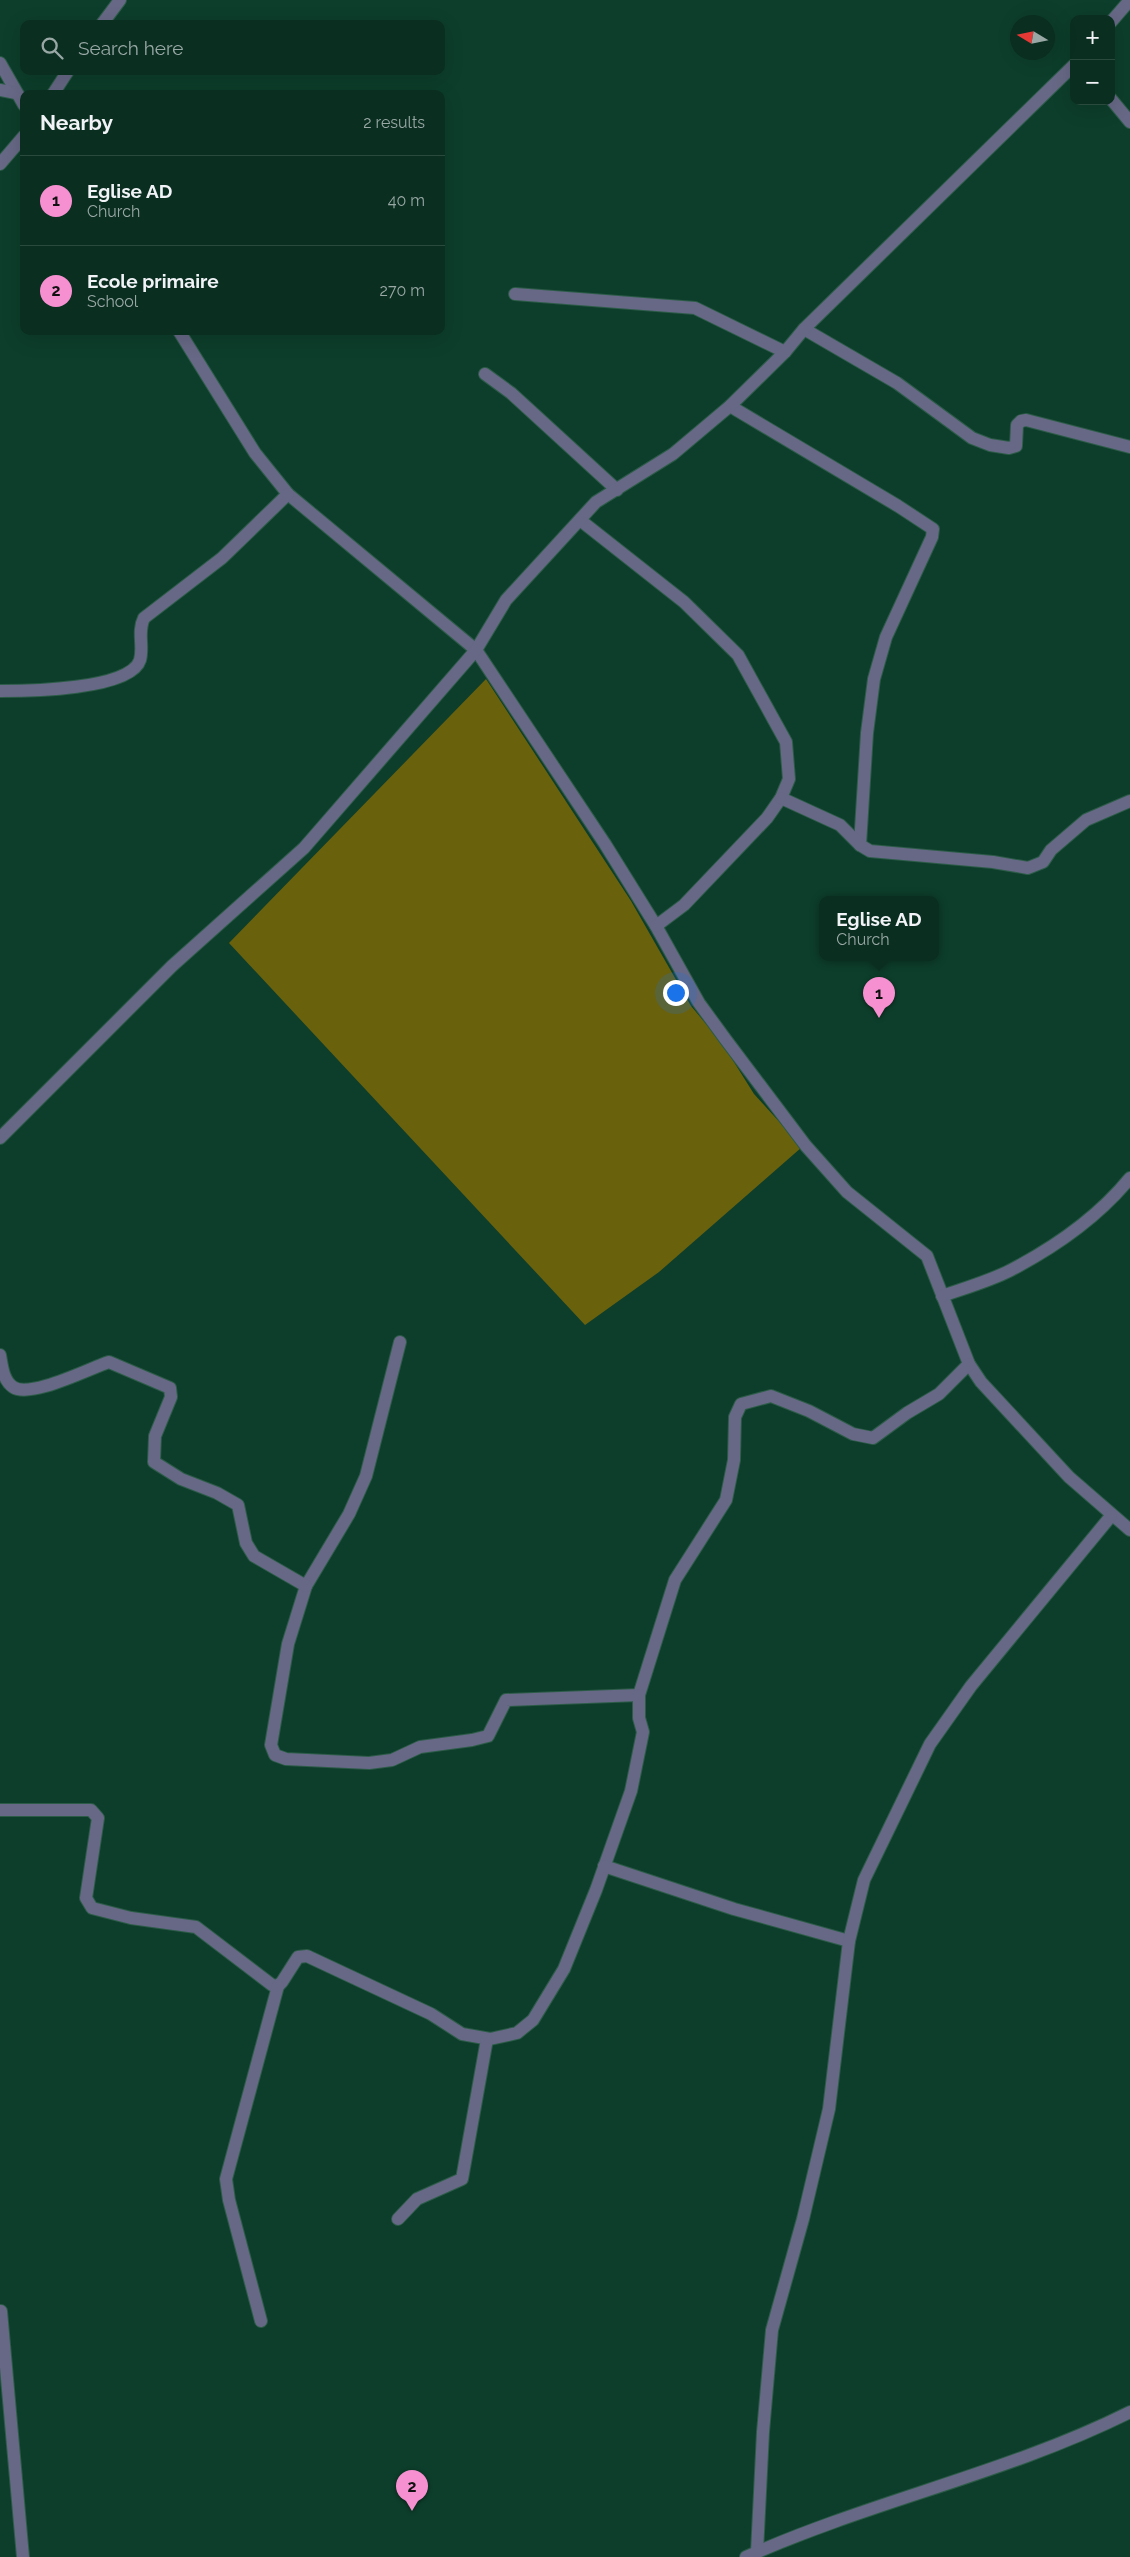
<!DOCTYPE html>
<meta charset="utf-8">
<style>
body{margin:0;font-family:Raleway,sans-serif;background:#183a2d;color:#f1f3f6}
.controls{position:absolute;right:15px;top:15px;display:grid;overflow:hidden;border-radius:10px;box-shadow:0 5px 20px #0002}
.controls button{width:45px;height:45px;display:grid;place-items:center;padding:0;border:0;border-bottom:1px solid #2a4a3e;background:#0a2e20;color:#f1f3f6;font:25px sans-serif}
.compass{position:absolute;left:1010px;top:15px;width:45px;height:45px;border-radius:50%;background:#0a2e20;box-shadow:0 5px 20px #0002;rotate:280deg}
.you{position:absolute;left:675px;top:992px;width:18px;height:18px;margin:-12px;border:4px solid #fff;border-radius:50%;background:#1a73e8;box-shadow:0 0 0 8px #1a73e833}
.badge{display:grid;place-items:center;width:32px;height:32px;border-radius:50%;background:#f690d0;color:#111;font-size:16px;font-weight:700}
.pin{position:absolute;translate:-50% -41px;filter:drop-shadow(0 1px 2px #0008)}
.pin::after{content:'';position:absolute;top:26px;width:18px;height:15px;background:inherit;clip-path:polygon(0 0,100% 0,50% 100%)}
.popup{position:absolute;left:819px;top:896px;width:120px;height:65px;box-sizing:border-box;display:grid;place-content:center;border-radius:10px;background:#0a2e20;filter:drop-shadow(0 1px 4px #0005);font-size:16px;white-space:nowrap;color:#99a8a5}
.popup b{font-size:19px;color:#f1f3f6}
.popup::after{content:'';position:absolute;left:50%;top:100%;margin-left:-10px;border:10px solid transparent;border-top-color:#0a2e20}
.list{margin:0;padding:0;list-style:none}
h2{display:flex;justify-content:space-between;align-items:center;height:65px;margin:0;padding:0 20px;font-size:21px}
h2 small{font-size:16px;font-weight:400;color:#99a8a5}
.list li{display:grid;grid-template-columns:32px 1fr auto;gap:15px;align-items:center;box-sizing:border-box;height:90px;padding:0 20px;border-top:1px solid #2a4a3e}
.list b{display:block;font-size:19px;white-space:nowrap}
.list p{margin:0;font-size:16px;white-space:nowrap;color:#99a8a5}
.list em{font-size:16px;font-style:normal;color:#99a8a5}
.icon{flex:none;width:28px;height:28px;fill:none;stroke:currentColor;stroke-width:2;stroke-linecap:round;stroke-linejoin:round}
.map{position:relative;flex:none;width:1130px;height:2557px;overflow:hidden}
.search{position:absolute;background:#0a2e20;box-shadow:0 5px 20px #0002;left:20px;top:20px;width:425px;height:55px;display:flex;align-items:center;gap:12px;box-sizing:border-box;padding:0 18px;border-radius:10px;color:#99a8a5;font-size:19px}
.panel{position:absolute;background:#0a2e20;box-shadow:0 5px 20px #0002;left:20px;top:90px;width:425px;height:245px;border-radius:10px}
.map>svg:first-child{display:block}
.green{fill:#6a610d}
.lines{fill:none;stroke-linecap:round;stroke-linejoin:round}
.street-casing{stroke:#2c5c48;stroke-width:14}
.street{stroke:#666885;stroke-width:12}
</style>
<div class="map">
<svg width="1130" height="2557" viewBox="0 0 1130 2557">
<rect width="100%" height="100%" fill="#0d3e2b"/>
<!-- green -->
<path class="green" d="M486 679 631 901 691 1006 722 1043 754 1094 802 1147 659 1272 585 1325 229 943Z"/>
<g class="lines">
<defs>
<g id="street">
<path d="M1111 22 1130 0"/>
<path d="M102 24 120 0"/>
<path d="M0 63 24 105"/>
<path d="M0 90 16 93"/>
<path d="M53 94 68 71"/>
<path d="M1111 99 1130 122"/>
<path d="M0 164 24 136"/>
<path d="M515 294 695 308 785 352"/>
<path d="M804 329 897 383 972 438 990 445 1009 448 1016 446 1017 425 1021 421 1026 420 1130 447"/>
<path d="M179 331 255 453 288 494 476 650 605 844 656 926 699 1003 726 1040 806 1146 847 1192 927 1256 969 1364 981 1382 1069 1477 1130 1530"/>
<path d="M485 374 511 393 617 490"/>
<path d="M730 406 898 506 933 529 932 537 886 637 874 679 867 733 860 845"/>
<path d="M580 520 684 602 738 655 786 742 789 779 781 798 767 818 684 905 656 926"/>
<path d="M0 691C26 691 131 690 140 660 144 646 137 632 144 618L222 558 288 494"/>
<path d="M781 798 840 825 860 845 870 851 993 862 1028 868 1043 862 1051 850 1086 820 1130 801"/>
<path d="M0 1138 172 966 304 848 476 650 506 600 596 502 673 454 730 406 785 352 804 329 1074 65"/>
<path d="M942 1296C965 1288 990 1281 1011 1270 1055 1247 1099 1216 1130 1178"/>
<path d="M400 1342 366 1476 349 1514 306 1586 288 1644 271 1745 275 1755 286 1759 369 1763 392 1760 420 1747 472 1740 488 1736 506 1700 639 1695 675 1580 726 1500 734 1460 735 1417 741 1404 771 1396 809 1411 853 1434 873 1438 907 1413 939 1394 969 1364"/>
<path d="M0 1355C2 1366 3 1380 13 1387 30 1399 90 1368 109 1362L170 1388 171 1397 155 1436 154 1462 181 1479 217 1493 238 1505 246 1543 254 1556 306 1586"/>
<path d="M0 1810H91L98 1818 86 1898 92 1908 131 1918 196 1927 272 1985 278 1986 282 1982 298 1957 307 1956 431 2014 462 2034 490 2039 517 2033 533 2020 564 1969 596 1890 631 1791 643 1732 639 1718V1695"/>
<path d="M604 1866 734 1909 849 1941"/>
<path d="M398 2219 417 2199 462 2179 487 2039"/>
<path d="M1 2311 23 2557"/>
<path d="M261 2321 229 2200 226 2179 278 1986"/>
<path d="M757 2552 763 2432 772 2330 803 2219 829 2109 849 1941 864 1880 930 1744 971 1686 1111 1516"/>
<path d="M746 2557C871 2501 1008 2473 1130 2412"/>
</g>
</defs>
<!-- street casing -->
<use href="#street" class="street-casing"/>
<!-- street -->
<use href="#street" class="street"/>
</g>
</svg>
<div class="controls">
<button>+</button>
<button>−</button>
</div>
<svg class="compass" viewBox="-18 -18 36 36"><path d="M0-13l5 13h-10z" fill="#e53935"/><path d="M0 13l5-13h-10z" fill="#99a8a5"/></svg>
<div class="you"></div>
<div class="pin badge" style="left:879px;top:1018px">1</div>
<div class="popup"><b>Eglise AD</b>Church</div>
<div class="pin badge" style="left:412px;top:2511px">2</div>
<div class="search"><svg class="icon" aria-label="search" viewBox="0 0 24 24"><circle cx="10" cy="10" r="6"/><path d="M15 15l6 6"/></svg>Search here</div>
<section class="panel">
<h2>Nearby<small>2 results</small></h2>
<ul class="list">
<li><span class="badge">1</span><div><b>Eglise AD</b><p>Church</p></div><em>40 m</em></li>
<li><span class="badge">2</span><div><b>Ecole primaire</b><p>School</p></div><em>270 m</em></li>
</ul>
</section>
</div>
